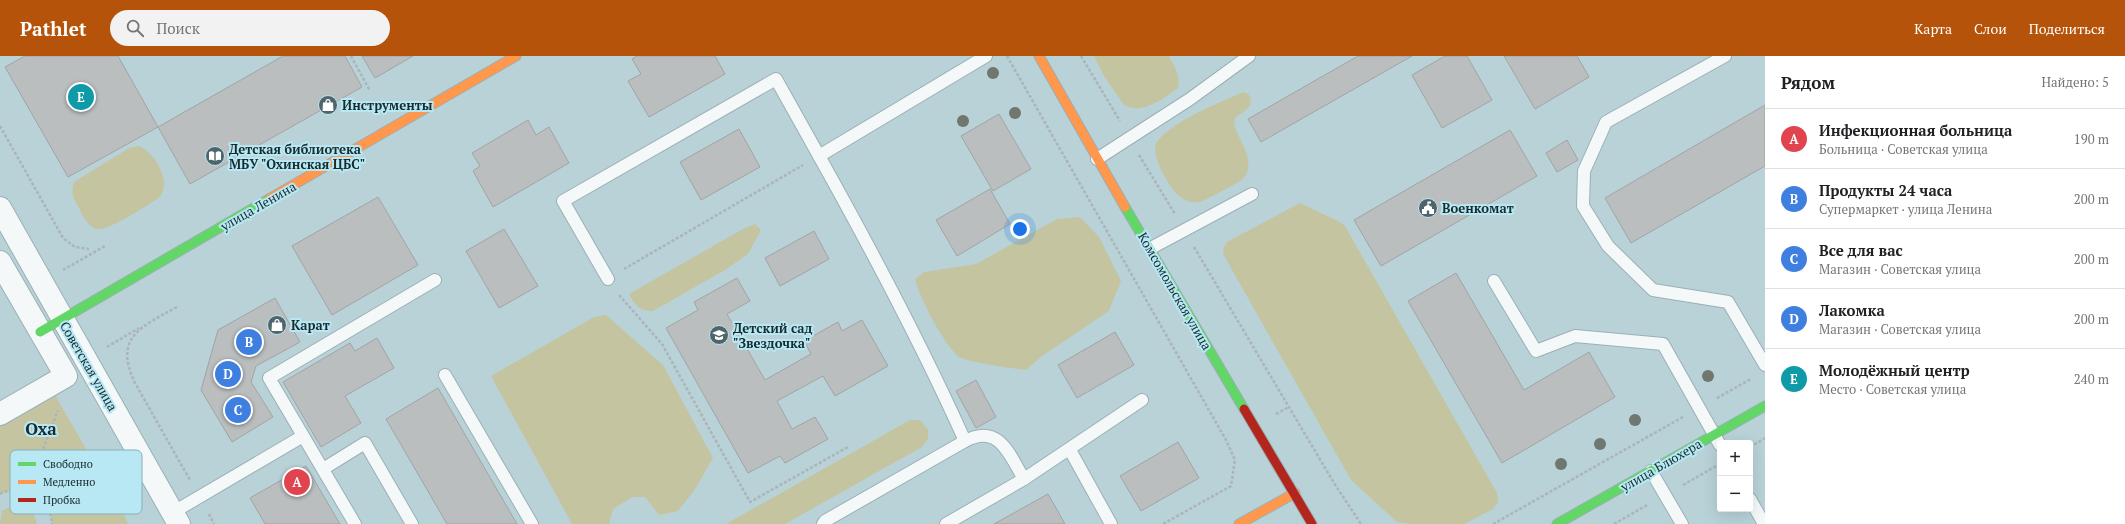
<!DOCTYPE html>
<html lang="ru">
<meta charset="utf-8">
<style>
body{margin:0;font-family:"PT Serif",serif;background:#f2f2f2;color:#202124}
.controls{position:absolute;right:12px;bottom:12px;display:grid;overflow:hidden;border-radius:4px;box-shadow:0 4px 16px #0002}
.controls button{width:36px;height:36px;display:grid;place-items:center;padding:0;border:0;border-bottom:1px solid #e0e0e0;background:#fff;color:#202124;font:20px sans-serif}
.you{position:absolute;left:1020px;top:173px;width:14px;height:14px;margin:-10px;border:3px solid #fff;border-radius:50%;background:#1a73e8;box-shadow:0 0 0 6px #1a73e833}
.badge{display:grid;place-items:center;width:26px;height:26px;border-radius:50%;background:#b45309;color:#fff;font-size:13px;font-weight:700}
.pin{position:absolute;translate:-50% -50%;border:2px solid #fff;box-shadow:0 1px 4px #0006}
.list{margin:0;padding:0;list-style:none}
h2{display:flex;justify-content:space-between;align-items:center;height:52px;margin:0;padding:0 16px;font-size:17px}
h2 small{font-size:13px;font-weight:400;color:#757577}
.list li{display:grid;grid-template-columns:26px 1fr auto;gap:12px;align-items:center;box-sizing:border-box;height:60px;padding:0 16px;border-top:1px solid #e0e0e0}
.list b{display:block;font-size:15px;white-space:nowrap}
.list p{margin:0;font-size:13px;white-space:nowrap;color:#757577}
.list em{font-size:13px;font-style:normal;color:#757577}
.icon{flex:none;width:22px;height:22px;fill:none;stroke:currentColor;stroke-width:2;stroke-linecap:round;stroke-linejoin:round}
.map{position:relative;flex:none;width:1765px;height:468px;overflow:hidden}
header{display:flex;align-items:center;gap:24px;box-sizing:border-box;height:56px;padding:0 20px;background:#b45309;color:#fff}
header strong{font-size:19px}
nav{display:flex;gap:22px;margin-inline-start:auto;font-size:14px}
.search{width:280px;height:36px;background:#f2f2f2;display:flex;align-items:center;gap:10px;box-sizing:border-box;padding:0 14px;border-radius:22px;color:#757577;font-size:15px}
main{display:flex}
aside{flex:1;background:#fff}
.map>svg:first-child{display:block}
.green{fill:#c4c5a0}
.building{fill:#bbbebf;stroke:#a0a4a5}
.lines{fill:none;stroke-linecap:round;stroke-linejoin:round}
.lane-casing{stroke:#9bb0b4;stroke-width:14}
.street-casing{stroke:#9bb0b4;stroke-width:24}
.fast-casing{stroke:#9bb0b4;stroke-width:11}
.slow-casing{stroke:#9bb0b4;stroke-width:11}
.jam-casing{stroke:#9bb0b4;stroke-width:11}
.path{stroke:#abb4b7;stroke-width:2.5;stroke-dasharray:3 2;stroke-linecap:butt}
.lane{stroke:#f4f8f9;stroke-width:12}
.street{stroke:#f4f8f9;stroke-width:22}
.fast{stroke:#63d668;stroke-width:9}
.slow{stroke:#ff974d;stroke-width:9}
.jam{stroke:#b3261e;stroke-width:9}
.tree{fill:#6f776f}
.labels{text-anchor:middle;stroke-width:4;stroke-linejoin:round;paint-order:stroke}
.poi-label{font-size:13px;font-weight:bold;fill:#182b2f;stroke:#b7e8f3;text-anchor:start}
.street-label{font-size:13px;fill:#182b2f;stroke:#b7e8f3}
.district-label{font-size:17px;font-weight:bold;fill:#182b2f;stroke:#b7e8f3}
.key{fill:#b7e8f3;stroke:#87afb8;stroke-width:1}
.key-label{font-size:11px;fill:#182b2f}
</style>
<header>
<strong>Pathlet</strong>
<div class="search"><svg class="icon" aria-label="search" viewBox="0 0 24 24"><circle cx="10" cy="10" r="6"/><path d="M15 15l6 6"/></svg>Поиск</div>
<nav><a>Карта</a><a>Слои</a><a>Поделиться</a></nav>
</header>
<main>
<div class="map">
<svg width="1765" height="468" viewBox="0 0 1765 468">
<rect width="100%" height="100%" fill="#b8d2d8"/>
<!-- green -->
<g class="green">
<path d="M1094 0H1169C1174 10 1181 20 1178 32 1163 43 1142 59 1124 49L1104 20Z"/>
<path d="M1243 36 1248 38 1251 42 1250 49C1247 55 1238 58 1235 63 1229 75 1261 103 1243 123 1238 127 1206 144 1200 146 1196 147 1189 146 1185 144 1173 140 1148 98 1157 86 1172 65 1219 47 1243 36Z"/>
<path d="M139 90C155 97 173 126 159 142 147 149 108 176 96 173 88 170 82 159 79 152 74 143 70 136 74 126L129 92Z"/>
<path d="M1300 147 1340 166 1345 170 1497 437 1498 446 1493 453 1464 468H1411L1397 466 1351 424 1223 198 1224 191 1227 186Z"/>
<path d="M1080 161 1099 181 1121 225 1109 255 1042 300 1026 314C1016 313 967 306 959 301 944 289 920 243 915 223L924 216 976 208 1057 163Z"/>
<path d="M755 168 761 174 748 198 725 214 653 255C639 255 635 249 629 238L743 173Z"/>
<path d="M606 259 663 309 713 402 694 435 678 455 659 459 645 441H633L613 453 609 468H572L491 320 594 261Z"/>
<path d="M51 332 124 459 128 468H52C51 443 22 427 0 438V361Z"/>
<path d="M910 364H920L928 374V383L922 391 785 468H726Z"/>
<path d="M14 449C27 450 34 455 37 468H0L2 455Z"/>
</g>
<!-- building -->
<g class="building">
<path d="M25 0H118L158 71 68 121 5 11Z"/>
<path d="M283 0H345L362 31 190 128 158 71Z"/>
<path d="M362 0H413L375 22Z"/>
<path d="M637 0H715L725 18 649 61 628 25 641 18 632 3Z"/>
<path d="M1358 0H1412L1261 86 1248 63Z"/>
<path d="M1445 0H1467L1492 44 1442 72 1412 19Z"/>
<path d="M1504 0H1577L1589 21 1535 53Z"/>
<path d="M1765 49V110L1631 187 1605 142Z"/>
<path d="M999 58 1031 113 993 135 961 80Z"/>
<path d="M528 64 536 79 549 71 569 107 493 151 473 115 480 110 472 97Z"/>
<path d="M739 73 760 111 701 144 680 106Z"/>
<path d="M1510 74 1537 120 1381 210 1354 164Z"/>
<path d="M1567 84 1578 104 1557 116 1546 97Z"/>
<path d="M990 133 1010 168 957 200 936 164Z"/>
<path d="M378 141 418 209 332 259 292 190Z"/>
<path d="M504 173 538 230 499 252 466 195Z"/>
<path d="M814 175 829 203 780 230 765 202Z"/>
<path d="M1456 217 1524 334 1589 296 1615 341 1502 407 1408 245Z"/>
<path d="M737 222 750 245 727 258 765 324 811 298 804 285 838 266 842 275 862 264 888 310 835 340 823 320 777 345 792 373 815 361 828 383 785 407 780 400 748 417 666 272 698 254 694 246Z"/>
<path d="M275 242 300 286 256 310 251 326 273 361 232 386 201 334 218 274Z"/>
<path d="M1115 276 1134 309 1077 342 1058 309Z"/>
<path d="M377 282 394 312 345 340 361 367 321 391 283 326 350 287 355 295Z"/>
<path d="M976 324 996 361 976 372 956 335Z"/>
<path d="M438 332 517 468H447L386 363Z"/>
<path d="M1178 386 1199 422 1141 455 1120 420Z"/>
<path d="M306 410 340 468H265L250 442Z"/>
<path d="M1048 438 1065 468H994Z"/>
</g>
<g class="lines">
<defs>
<g id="lane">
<path d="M1725 0 1606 66 1584 115 1583 150 1608 190 1653 234 1728 246 1765 309"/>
<path d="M819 100C871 193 921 287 965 385L825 465 823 468"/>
<path d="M1097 103 1190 43 1249 0"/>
<path d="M1151 192 1252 138"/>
<path d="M608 223 563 145 776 23 819 100 986 0"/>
<path d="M1494 225 1536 295 1575 280 1663 288 1720 389"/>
<path d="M445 319 532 468"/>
<path d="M965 385C999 367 1009 398 1024 423"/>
<path d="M1070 394 1111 468"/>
<path d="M323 413 365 387 412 468"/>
<path d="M1651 415 1682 468"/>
<path d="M1750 443 1764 468"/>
<path d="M172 457 303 380"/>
<path d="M355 468 269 322 435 224"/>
<path d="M946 468 1024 423 1142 344"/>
</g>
<g id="street">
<path d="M0 152 179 468"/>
<path d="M0 206 66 320 0 358"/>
</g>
<g id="fast">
<path d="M1125 151 1244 353"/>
<path d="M40 276 269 143"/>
<path d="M1557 468 1765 350"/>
</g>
<g id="slow">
<path d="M1039 0 1125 151"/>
<path d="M269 143 516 0"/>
<path d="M1239 468 1295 437"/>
</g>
<path id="jam" d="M1244 353 1312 468"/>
</defs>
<!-- lane casing -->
<use href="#lane" class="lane-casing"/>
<!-- street casing -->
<use href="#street" class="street-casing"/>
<!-- fast casing -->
<use href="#fast" class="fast-casing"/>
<!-- slow casing -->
<use href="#slow" class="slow-casing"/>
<!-- jam casing -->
<use href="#jam" class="jam-casing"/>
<!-- path -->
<g class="path">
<path d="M351 0 370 35"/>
<path d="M1007 0 1226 384 1235 404 1231 430 1163 468"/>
<path d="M1081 0 1120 65"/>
<path d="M0 70 63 182 75 191 89 193"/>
<path d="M1139 99 1175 158"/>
<path d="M1194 191 1334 427 1361 468"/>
<path d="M624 213 803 109"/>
<path d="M63 214 105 190"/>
<path d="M619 239 662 288 750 446 848 391"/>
<path d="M177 251C141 271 113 281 135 327L190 424"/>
<path d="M107 291 139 272"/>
<path d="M1717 342 1751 323"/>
<path d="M1276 358 1289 351"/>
<path d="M1750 391 1765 382"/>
<path d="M1683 429 1718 409"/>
<path d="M27 435 58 354"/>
<path d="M0 438C22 426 51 443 52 468"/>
<path d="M209 458 214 468"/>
<path d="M1493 468 1683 361"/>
<path d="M1614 468 1649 448"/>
</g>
<!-- lane -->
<use href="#lane" class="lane"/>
<!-- street -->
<use href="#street" class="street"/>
<!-- fast -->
<use href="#fast" class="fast"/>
<!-- slow -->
<use href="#slow" class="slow"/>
<!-- jam -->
<use href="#jam" class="jam"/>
</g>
<!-- trees -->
<g class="tree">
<circle cx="993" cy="17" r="6"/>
<circle cx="1015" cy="57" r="6"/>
<circle cx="963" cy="65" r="6"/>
<circle cx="1708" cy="320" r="6"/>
<circle cx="1635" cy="364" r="6"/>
<circle cx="1600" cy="388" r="6"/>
<circle cx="1561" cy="408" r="6"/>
</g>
<!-- icons -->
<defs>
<symbol id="shop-disc" viewBox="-11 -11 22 22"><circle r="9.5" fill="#50656a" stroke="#b7e8f3"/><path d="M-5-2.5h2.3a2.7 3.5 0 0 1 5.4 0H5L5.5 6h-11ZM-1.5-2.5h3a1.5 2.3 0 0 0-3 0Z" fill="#fff"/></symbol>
<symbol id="library-disc" viewBox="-11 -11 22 22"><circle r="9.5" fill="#50656a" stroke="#b7e8f3"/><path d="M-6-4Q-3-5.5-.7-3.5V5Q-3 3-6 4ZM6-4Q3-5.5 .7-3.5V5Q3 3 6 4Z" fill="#fff"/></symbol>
<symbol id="civic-disc" viewBox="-11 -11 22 22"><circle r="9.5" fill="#50656a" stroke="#b7e8f3"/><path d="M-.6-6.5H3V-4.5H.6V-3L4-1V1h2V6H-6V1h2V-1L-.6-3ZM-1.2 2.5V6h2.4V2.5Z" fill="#fff"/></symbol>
<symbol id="school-disc" viewBox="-11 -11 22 22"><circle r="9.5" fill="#50656a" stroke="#b7e8f3"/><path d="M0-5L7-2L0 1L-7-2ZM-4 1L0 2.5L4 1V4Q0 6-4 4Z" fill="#fff"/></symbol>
</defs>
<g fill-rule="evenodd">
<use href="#shop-disc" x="317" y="38" width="22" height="22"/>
<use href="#library-disc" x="204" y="89" width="22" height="22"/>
<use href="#civic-disc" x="1417" y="141" width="22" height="22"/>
<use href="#shop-disc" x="266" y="258" width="22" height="22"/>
<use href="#school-disc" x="708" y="268" width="22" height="22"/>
</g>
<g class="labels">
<!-- poi labels -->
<g class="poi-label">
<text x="342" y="54">Инструменты</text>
<text x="229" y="98">Детская библиотека<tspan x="229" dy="15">МБУ "Охинская ЦБС"</tspan></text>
<text x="1442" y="157">Военкомат</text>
<text x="291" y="274">Карат</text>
<text x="733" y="277">Детский сад<tspan x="733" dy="15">"Звездочка"</tspan></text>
</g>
<!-- street labels -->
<g class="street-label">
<text transform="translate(258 150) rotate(-30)" y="5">улица Ленина</text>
<text transform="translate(1175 235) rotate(60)" y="5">Комсомольская улица</text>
<text transform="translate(89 310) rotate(60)" y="5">Советская улица</text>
<text transform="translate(1661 409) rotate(-30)" y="5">улица Блюхера</text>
</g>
<!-- district labels -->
<g class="district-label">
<text x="41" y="379">Оха</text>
</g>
</g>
<!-- legend -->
<rect x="10" y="394" width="132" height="64" rx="6" class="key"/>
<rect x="18" y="406" width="18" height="4" fill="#63d668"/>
<rect x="18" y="424" width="18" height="4" fill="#ff974d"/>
<rect x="18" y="442" width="18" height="4" fill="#b3261e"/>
<g class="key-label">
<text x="43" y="412">Свободно</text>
<text x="43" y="430">Медленно</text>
<text x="43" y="448">Пробка</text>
</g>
</svg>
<div class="controls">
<button>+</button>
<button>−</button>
</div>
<div class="you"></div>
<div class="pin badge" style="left:297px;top:426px;background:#e0444e">A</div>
<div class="pin badge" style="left:249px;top:286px;background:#3f7fe0">B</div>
<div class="pin badge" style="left:238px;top:354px;background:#3f7fe0">C</div>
<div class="pin badge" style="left:228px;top:318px;background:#3f7fe0">D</div>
<div class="pin badge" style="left:81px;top:41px;background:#0f9aa8">E</div>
</div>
<aside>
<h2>Рядом<small>Найдено: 5</small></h2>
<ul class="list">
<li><span class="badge" style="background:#e0444e">A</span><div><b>Инфекционная больница</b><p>Больница · Советская улица</p></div><em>190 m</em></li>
<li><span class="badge" style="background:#3f7fe0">B</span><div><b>Продукты 24 часа</b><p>Супермаркет · улица Ленина</p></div><em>200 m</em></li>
<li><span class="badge" style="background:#3f7fe0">C</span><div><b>Все для вас</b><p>Магазин · Советская улица</p></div><em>200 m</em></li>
<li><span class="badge" style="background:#3f7fe0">D</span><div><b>Лакомка</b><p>Магазин · Советская улица</p></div><em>200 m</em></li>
<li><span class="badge" style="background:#0f9aa8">E</span><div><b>Молодёжный центр</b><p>Место · Советская улица</p></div><em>240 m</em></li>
</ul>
</aside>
</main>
